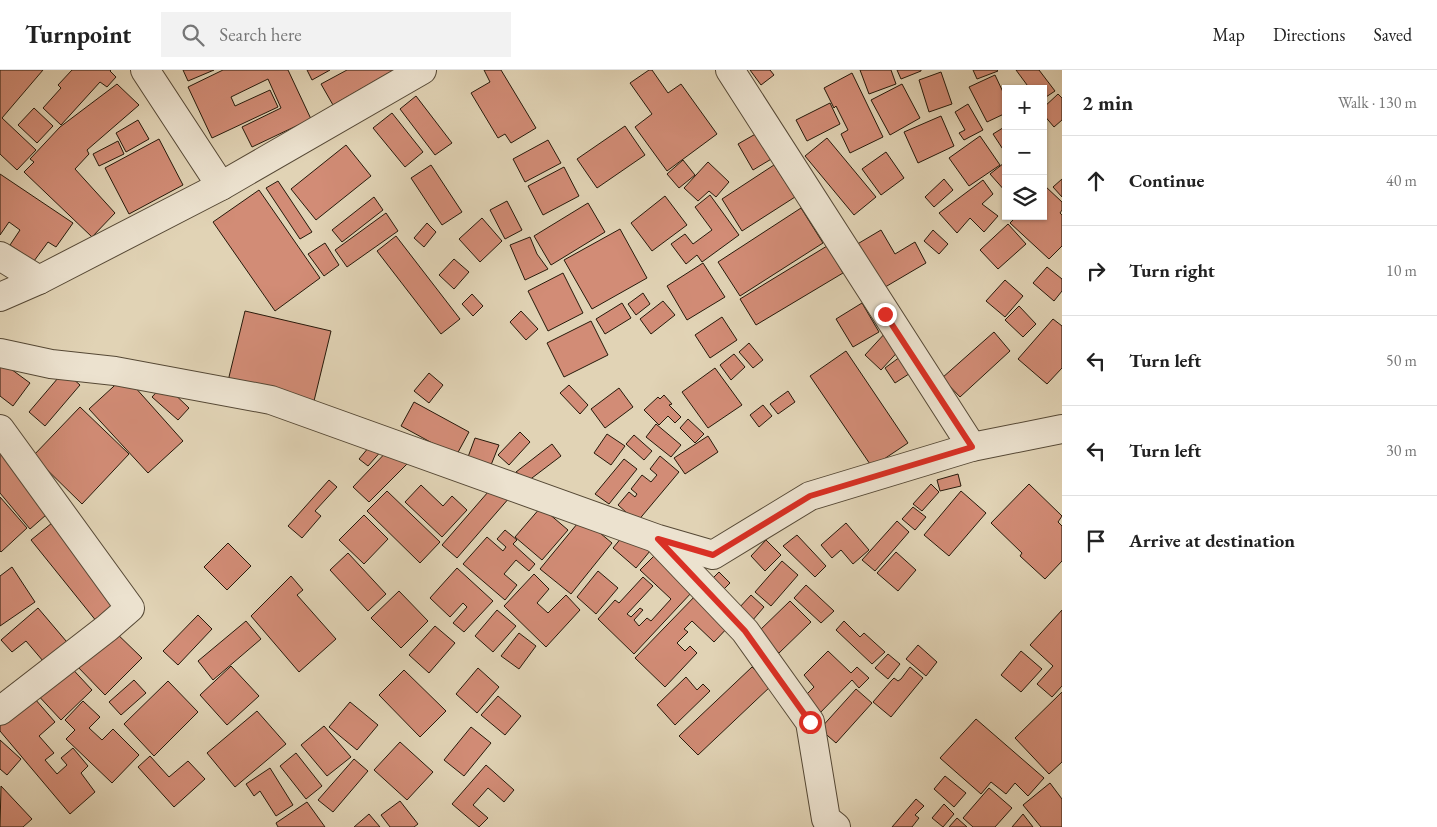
<!DOCTYPE html>
<meta charset="utf-8">
<style>
body{margin:0;font-family:"EB Garamond",serif;background:#f2f2f2;color:#222}
.controls{position:absolute;right:15px;top:15px;display:grid;overflow:hidden;border-radius:0px;box-shadow:0 1px 4px #0004}
.controls button{width:45px;height:45px;display:grid;place-items:center;padding:0;border:0;border-bottom:1px solid #e0e0e0;background:#fff;color:#222;font:25px sans-serif}
.stop{position:absolute;width:15px;height:15px;margin:-11px;border:4px solid #d93025;border-radius:50%;background:#fff}
.stop.end{background:#d93025;border-color:#fff;box-shadow:0 1px 5px #0008}
.list{margin:0;padding:0;list-style:none}
h2{display:flex;justify-content:space-between;align-items:center;height:65px;margin:0;padding:0 20px;font-size:21px}
h2 small{font-size:16px;font-weight:400;color:#767676}
.list li{display:grid;grid-template-columns:32px 1fr auto;gap:15px;align-items:center;box-sizing:border-box;height:90px;padding:0 20px;border-top:1px solid #e0e0e0}
.list b{display:block;font-size:19px;white-space:nowrap}
.list em{font-size:16px;font-style:normal;color:#767676}
.icon{flex:none;width:28px;height:28px;fill:none;stroke:currentColor;stroke-width:2;stroke-linecap:round;stroke-linejoin:round}
.map{position:relative;flex:none;width:1062px;height:757px;overflow:hidden}
header{display:flex;align-items:center;gap:30px;box-sizing:border-box;height:70px;padding:0 25px;background:#fff;border-bottom:1px solid #e0e0e0}
header strong{font-size:24px}
nav{display:flex;gap:28px;margin-inline-start:auto;font-size:18px}
.search{width:350px;height:45px;background:#f2f2f2;display:flex;align-items:center;gap:12px;box-sizing:border-box;padding:0 18px;border-radius:0px;color:#767676;font-size:19px}
main{display:flex}
aside{flex:1;background:#fff}
.map>svg:first-child{display:block}
.building{fill:#d28c76;stroke:#26190a}
.lines{fill:none;stroke-linecap:round;stroke-linejoin:round}
.street-casing{stroke:#554835;stroke-width:30}
.street{stroke:#ece2cf;stroke-width:28}
.route{stroke:#d93025;stroke-width:6}
</style>
<header>
<strong>Turnpoint</strong>
<div class="search"><svg class="icon" aria-label="search" viewBox="0 0 24 24"><circle cx="10" cy="10" r="6"/><path d="M15 15l6 6"/></svg>Search here</div>
<nav><a>Map</a><a>Directions</a><a>Saved</a></nav>
</header>
<main>
<div class="map">
<svg width="1062" height="757" viewBox="0 0 1062 757">
<rect width="100%" height="100%" fill="#e1d3b5"/>
<filter id="stains"><feTurbulence type="fractalNoise" baseFrequency=".004" numOctaves="4"/><feColorMatrix values="0 0 0 0 .2 0 0 0 0 .09 0 0 0 0 .02 0 0 0 .5 -.17"/></filter>
<radialGradient id="worn" r=".72"><stop offset=".6" stop-color="#630" stop-opacity="0"/><stop offset="1" stop-color="#630" stop-opacity=".3"/></radialGradient>
<!-- building -->
<g class="building">
<path d="M0 0H43L2 48 36 80 17 100 0 84Z"/>
<path d="M72 0H111L110 1 116 7 107 17 100 12 61 55 43 38 61 18 58 15Z"/>
<path d="M183 0H214L188 11Z"/>
<path d="M223 0H288L311 49 252 77 242 57 281 38 268 9 231 27 235 36 270 20 278 37 212 68 188 17Z"/>
<path d="M307 0H330L312 10Z"/>
<path d="M347 0H394L333 35 321 14Z"/>
<path d="M484 0H501L536 58 511 73 505 64 498 68 471 23 490 12Z"/>
<path d="M649 0H652L668 23 681 14 717 64 667 101 635 57 652 44 630 13Z"/>
<path d="M750 0H770L774 5 761 15Z"/>
<path d="M860 0H891L896 14 869 24Z"/>
<path d="M897 0H921V1L901 9Z"/>
<path d="M973 0H997L998 1 977 9Z"/>
<path d="M1016 0H1039L1055 21 1043 29V19H1030Z"/>
<path d="M941 2 952 34 929 42 919 10Z"/>
<path d="M852 3 883 67 850 83 841 64 848 60 836 36 834 38 824 18Z"/>
<path d="M995 5 1003 22 1006 21V43L987 52 969 17Z"/>
<path d="M117 14 139 35 87 80 89 84 75 99 115 143 92 167 24 102 34 92 30 89 60 57Z"/>
<path d="M902 14 920 48 890 65 871 30Z"/>
<path d="M1058 24 1062 28V50L1054 57 1043 44V38Z"/>
<path d="M416 26 452 73 435 85 400 39Z"/>
<path d="M830 33 840 54 807 71 796 50Z"/>
<path d="M968 34 983 60 964 70 959 63 965 60 955 42Z"/>
<path d="M34 38 53 56 37 73 18 55Z"/>
<path d="M392 43 423 82 405 97 373 58Z"/>
<path d="M941 46 954 76 918 93 904 62Z"/>
<path d="M138 50 149 69 126 82 116 63Z"/>
<path d="M625 56 645 85 597 118 577 89Z"/>
<path d="M1006 56V84L993 64Z"/>
<path d="M759 62 773 88 753 100 738 74Z"/>
<path d="M980 66 1000 95 969 116 949 88Z"/>
<path d="M827 68 876 127 854 145 805 86Z"/>
<path d="M159 69 183 115 129 144 105 98Z"/>
<path d="M548 70 561 93 525 112 513 89Z"/>
<path d="M118 71 124 84 99 96 93 84Z"/>
<path d="M346 75 371 106 316 150 291 119Z"/>
<path d="M886 82 904 108 881 125 862 99Z"/>
<path d="M683 90 695 105 679 118 667 104Z"/>
<path d="M708 92 729 112 716 127 709 121 698 131 684 118Z"/>
<path d="M1004 93 1006 95V122L990 104Z"/>
<path d="M431 95 462 142 442 155 411 108Z"/>
<path d="M774 95 795 127 742 161 722 129Z"/>
<path d="M564 97 579 126 543 145 528 116Z"/>
<path d="M0 104 73 153 56 177 48 172 34 191 10 175 20 160 9 152 0 165Z"/>
<path d="M944 109 953 120 934 137 925 127Z"/>
<path d="M1062 109V127L1053 117Z"/>
<path d="M983 110 993 124 982 134 998 146 984 162 970 148 957 163 939 143Z"/>
<path d="M278 111 312 162 300 169 266 118Z"/>
<path d="M1045 116 1062 132V140L1060 143 1062 145V176L1049 189 1010 153 1017 146H1043V118Z"/>
<path d="M259 120 320 208 275 241 213 152Z"/>
<path d="M710 125 739 165 702 192 697 185 686 194 671 174 685 164 693 174 712 160 695 137Z"/>
<path d="M665 126 687 155 652 181 631 153Z"/>
<path d="M374 127 383 140 342 172 332 160Z"/>
<path d="M507 131 522 160 505 169 490 140Z"/>
<path d="M588 133 605 162 551 195 534 166Z"/>
<path d="M801 138 823 173 740 226 718 192Z"/>
<path d="M386 143 398 161 347 197 335 180Z"/>
<path d="M482 148 502 171 480 192 459 169Z"/>
<path d="M427 153 436 162 424 177 414 168Z"/>
<path d="M1008 154 1026 174 998 199 980 180Z"/>
<path d="M620 159 647 208 592 239 564 190Z"/>
<path d="M881 160 895 184 915 172 926 193 875 223 849 179Z"/>
<path d="M933 160 948 174 939 184 924 171Z"/>
<path d="M396 166 460 249 441 264 377 181Z"/>
<path d="M530 167 537 184 548 199 525 210 510 175Z"/>
<path d="M325 173 339 195 324 206 308 184Z"/>
<path d="M827 176 843 203 756 255 740 229Z"/>
<path d="M454 189 469 202 454 219 439 205Z"/>
<path d="M703 193 725 227 687 250 667 216Z"/>
<path d="M1047 197 1062 209V221L1054 231 1033 213Z"/>
<path d="M563 203 583 243 548 261 528 221Z"/>
<path d="M1005 210 1023 226 1005 247 986 231Z"/>
<path d="M643 223 650 234 636 245 628 234Z"/>
<path d="M472 224 483 236 473 246 462 234Z"/>
<path d="M663 231 675 245 651 264 640 249Z"/>
<path d="M622 233 631 248 605 264 596 249Z"/>
<path d="M862 233 879 262 853 277 836 249Z"/>
<path d="M1019 236 1036 254 1023 267 1005 250Z"/>
<path d="M245 241 331 261 314 331 228 311Z"/>
<path d="M521 241 538 259 526 270 510 252Z"/>
<path d="M722 247 737 270 710 288 695 265Z"/>
<path d="M1053 249 1062 256V298L1047 314 1018 289Z"/>
<path d="M591 251 608 285 564 307 547 273Z"/>
<path d="M887 261 903 276 881 300 865 285Z"/>
<path d="M994 262 1010 281 960 327 942 308Z"/>
<path d="M749 273 763 290 753 298 739 282Z"/>
<path d="M846 281 908 373 872 397 810 306Z"/>
<path d="M734 284 745 297 731 310 720 295Z"/>
<path d="M904 284 915 300 895 313 885 298Z"/>
<path d="M0 291 30 313 13 336 0 326Z"/>
<path d="M715 298 742 335 708 358 682 322Z"/>
<path d="M64 301 80 315 45 356 29 342Z"/>
<path d="M429 303 443 315 429 333 414 321Z"/>
<path d="M125 306 183 371 148 403 89 339Z"/>
<path d="M164 314 189 338 178 350 152 327Z"/>
<path d="M569 315 588 335 580 344 560 323Z"/>
<path d="M619 318 633 337 605 358 591 339Z"/>
<path d="M788 321 795 332 778 344 770 334Z"/>
<path d="M664 325 672 334 669 335 681 347 675 353 668 346 659 355 644 340 658 327 660 329Z"/>
<path d="M414 332 469 362 456 386 401 356Z"/>
<path d="M763 335 772 346 759 357 750 345Z"/>
<path d="M80 337 129 384 82 434 33 386Z"/>
<path d="M688 349 704 364 695 373 680 358Z"/>
<path d="M656 354 681 375 671 387 646 367Z"/>
<path d="M520 362 530 372 509 395 498 385Z"/>
<path d="M607 364 625 376 611 395 594 383Z"/>
<path d="M634 365 652 381 644 390 626 374Z"/>
<path d="M708 366 718 382 685 404 674 388Z"/>
<path d="M475 368 499 375 491 395 468 387Z"/>
<path d="M374 371 383 379 368 396 359 389Z"/>
<path d="M0 373 54 438 30 459 0 423Z"/>
<path d="M552 374 561 386 528 411 516 402Z"/>
<path d="M392 376 409 392 369 432 353 417Z"/>
<path d="M660 386 679 402 637 452 618 435 629 422 635 427 637 424 631 419 642 405 651 412 657 405 650 399Z"/>
<path d="M624 389 637 399 609 434 595 424Z"/>
<path d="M958 404 961 416 940 421 937 410Z"/>
<path d="M329 410 337 417 315 441 321 446 302 468 288 456Z"/>
<path d="M495 414 510 427 457 488 442 475Z"/>
<path d="M931 414 939 422 922 441 913 434Z"/>
<path d="M1029 414 1062 446 1058 452 1062 456V491L1045 509 1020 486 1022 483 991 453Z"/>
<path d="M421 415 443 436 452 426 467 440 442 467 405 432Z"/>
<path d="M387 421 440 472 420 493 367 441Z"/>
<path d="M961 421 986 443 949 486 924 465Z"/>
<path d="M0 427 27 458 1 482 0 481Z"/>
<path d="M541 437 568 460 542 490 515 467Z"/>
<path d="M913 437 926 447 915 460 902 449Z"/>
<path d="M364 445 388 469 364 494 339 470Z"/>
<path d="M582 448 612 473 571 524 540 499Z"/>
<path d="M897 451 909 462 875 501 862 490Z"/>
<path d="M52 453 118 535 97 552 31 470Z"/>
<path d="M846 453 869 480 853 494 841 480 832 488 821 475Z"/>
<path d="M505 460 517 470 513 474 535 494 529 501 516 490 504 504 517 515 505 530 463 494 487 467 503 481 506 477 497 469Z"/>
<path d="M627 461 650 481 636 498 613 478Z"/>
<path d="M797 465 826 496 815 507 783 476Z"/>
<path d="M766 470 781 485 765 501 751 486Z"/>
<path d="M228 473 251 496 227 520 204 497Z"/>
<path d="M896 482 916 500 898 521 877 503Z"/>
<path d="M348 483 386 524 368 541 330 500Z"/>
<path d="M655 485 693 521 634 584 598 549 615 530 619 533 643 507 653 516 627 544 631 547 640 538 643 540 634 550 639 556 647 548 651 551 671 529 640 500Z"/>
<path d="M782 491 798 505 771 536 755 522Z"/>
<path d="M12 497 35 532 0 556V506Z"/>
<path d="M457 498 493 531 464 562 453 553 467 537 463 533 450 547 430 528Z"/>
<path d="M598 501 618 518 596 544 577 527Z"/>
<path d="M719 502 730 513 722 521 711 510Z"/>
<path d="M534 504 549 519 537 533 548 543 566 525 580 540 546 577 504 536Z"/>
<path d="M291 506 303 520 297 525 336 569 299 602 251 546Z"/>
<path d="M806 515 834 541 821 553 794 528Z"/>
<path d="M399 521 428 551 401 578 371 548Z"/>
<path d="M699 522 731 554 714 572 692 551 684 559 688 562 677 573 685 581 690 576 697 583 665 617 635 588Z"/>
<path d="M751 525 764 537 752 551 738 539Z"/>
<path d="M790 531 811 552 779 583 758 562Z"/>
<path d="M38 538 72 578 49 598 26 571 12 582 1 570Z"/>
<path d="M497 540 516 556 493 582 475 566Z"/>
<path d="M1062 540V616L1052 627 1037 614 1053 596 1030 575Z"/>
<path d="M198 545 212 559 178 595 163 581Z"/>
<path d="M246 551 261 569 213 610 198 591Z"/>
<path d="M844 551 860 567 864 563 885 582 872 594 836 560Z"/>
<path d="M435 556 455 573 429 603 409 585Z"/>
<path d="M111 558 142 588 105 625 75 594Z"/>
<path d="M519 563 536 576 519 599 501 586Z"/>
<path d="M918 575 937 592 926 606 906 589Z"/>
<path d="M828 581 851 603 857 597 869 608 859 618 852 610 817 646 801 630 814 617 804 605Z"/>
<path d="M1021 581 1042 599 1021 622 1001 605Z"/>
<path d="M888 584 900 594 888 609 875 598Z"/>
<path d="M66 592 92 620 61 650 34 621Z"/>
<path d="M231 596 259 626 227 655 200 625Z"/>
<path d="M752 597 771 616 698 685 679 666Z"/>
<path d="M910 597 923 608 891 647 873 632 891 611 894 608 898 611 901 609Z"/>
<path d="M478 598 499 617 477 643 456 624Z"/>
<path d="M404 600 446 641 420 667 379 625Z"/>
<path d="M686 607 697 620 703 614 710 621 675 655 657 635Z"/>
<path d="M134 610 146 623 121 645 109 632Z"/>
<path d="M168 611 198 642 154 686 124 654Z"/>
<path d="M856 619 872 633 836 673 820 659Z"/>
<path d="M28 621 55 652 39 666 54 683 45 690 57 704 67 695 61 688 73 678 88 696 81 703 95 722 70 744 0 661V646Z"/>
<path d="M1062 622V692L1049 704 1015 668Z"/>
<path d="M498 626 521 646 505 665 481 645Z"/>
<path d="M83 631 100 647 89 658 102 670 113 659 139 685 112 713 66 669 75 660 65 650Z"/>
<path d="M350 632 378 655 357 680 329 657Z"/>
<path d="M257 641 286 674 235 717 207 683Z"/>
<path d="M976 649 1044 708 1028 726 1015 713 1006 724 991 712 981 724 940 688Z"/>
<path d="M324 656 351 687 327 706 301 675Z"/>
<path d="M471 657 491 673 464 706 444 690Z"/>
<path d="M0 670 21 689 7 705 0 699Z"/>
<path d="M400 672 433 702 407 730 374 700Z"/>
<path d="M296 683 322 716 306 729 280 696Z"/>
<path d="M150 686 169 707 188 691 205 709 174 737 138 697Z"/>
<path d="M354 689 368 701 333 742 318 730Z"/>
<path d="M486 695 514 720 504 732 488 718 473 735 488 748 479 757 452 734Z"/>
<path d="M270 698 293 735 276 746 260 721 254 726 246 714Z"/>
<path d="M945 706 966 723 954 737 934 719Z"/>
<path d="M1050 713 1062 729V757H1041L1023 735Z"/>
<path d="M1 716 32 749 23 757H0Z"/>
<path d="M989 718 1012 738 995 757H973L963 748Z"/>
<path d="M916 729 924 736 915 745 919 748 912 757H892Z"/>
<path d="M400 731 418 754 414 757H390L381 745Z"/>
<path d="M307 732 325 757H278L276 753Z"/>
<path d="M944 734 954 744 943 757 932 748Z"/>
<path d="M369 744 380 757H354Z"/>
<path d="M1023 744 1033 757H1012Z"/>
<path d="M957 748 967 757H949Z"/>
</g>
<g class="lines">
<defs>
<g id="street">
<path d="M145 0 221 116"/>
<path d="M730 0 972 377"/>
<path d="M0 186 39 210"/>
<path d="M0 227 39 210 221 116 422 0"/>
<path d="M0 283 51 294 115 301 271 330 658 469 713 485 810 426 972 377 1062 359"/>
<path d="M0 359 130 538 107 558 0 641"/>
<path d="M658 470 745 561 810 652 826 749 836 757"/>
</g>
</defs>
<!-- street casing -->
<use href="#street" class="street-casing"/>
<!-- street -->
<use href="#street" class="street"/>
</g>
<g class="lines">
<!-- route -->
<path class="route" d="M810 652 745 561 658 469 713 485 810 426 972 377 885 244"/>
</g>
<rect width="100%" height="100%" filter="url(#stains)"/>
<rect width="100%" height="100%" fill="url(#worn)"/>
</svg>
<div class="controls">
<button>+</button>
<button>−</button>
<button><svg class="icon" aria-label="layers" viewBox="0 0 24 24"><path d="M12 4l9 5-9 5-9-5zM3 14l9 5 9-5"/></svg></button>
</div>
<div class="stop" style="left:810px;top:652px"></div>
<div class="stop end" style="left:885px;top:244px"></div>
</div>
<aside>
<h2>2 min<small>Walk · 130 m</small></h2>
<ul class="list">
<li><svg class="icon" aria-label="ahead" viewBox="0 0 24 24"><path d="M12 20V5M6 11l6-6 6 6"/></svg><div><b>Continue</b></div><em>40 m</em></li>
<li><svg class="icon" aria-label="right" viewBox="0 0 24 24"><path d="M7 20v-9h11M14 6l5 5-5 5"/></svg><div><b>Turn right</b></div><em>10 m</em></li>
<li><svg class="icon" aria-label="left" viewBox="0 0 24 24"><path d="M17 20v-9H6M10 6l-5 5 5 5"/></svg><div><b>Turn left</b></div><em>50 m</em></li>
<li><svg class="icon" aria-label="left" viewBox="0 0 24 24"><path d="M17 20v-9H6M10 6l-5 5 5 5"/></svg><div><b>Turn left</b></div><em>30 m</em></li>
<li><svg class="icon" aria-label="arrive" viewBox="0 0 24 24"><path d="M6 21V4h12l-3 4 3 4H6"/></svg><div><b>Arrive at destination</b></div></li>
</ul>
</aside>
</main>
